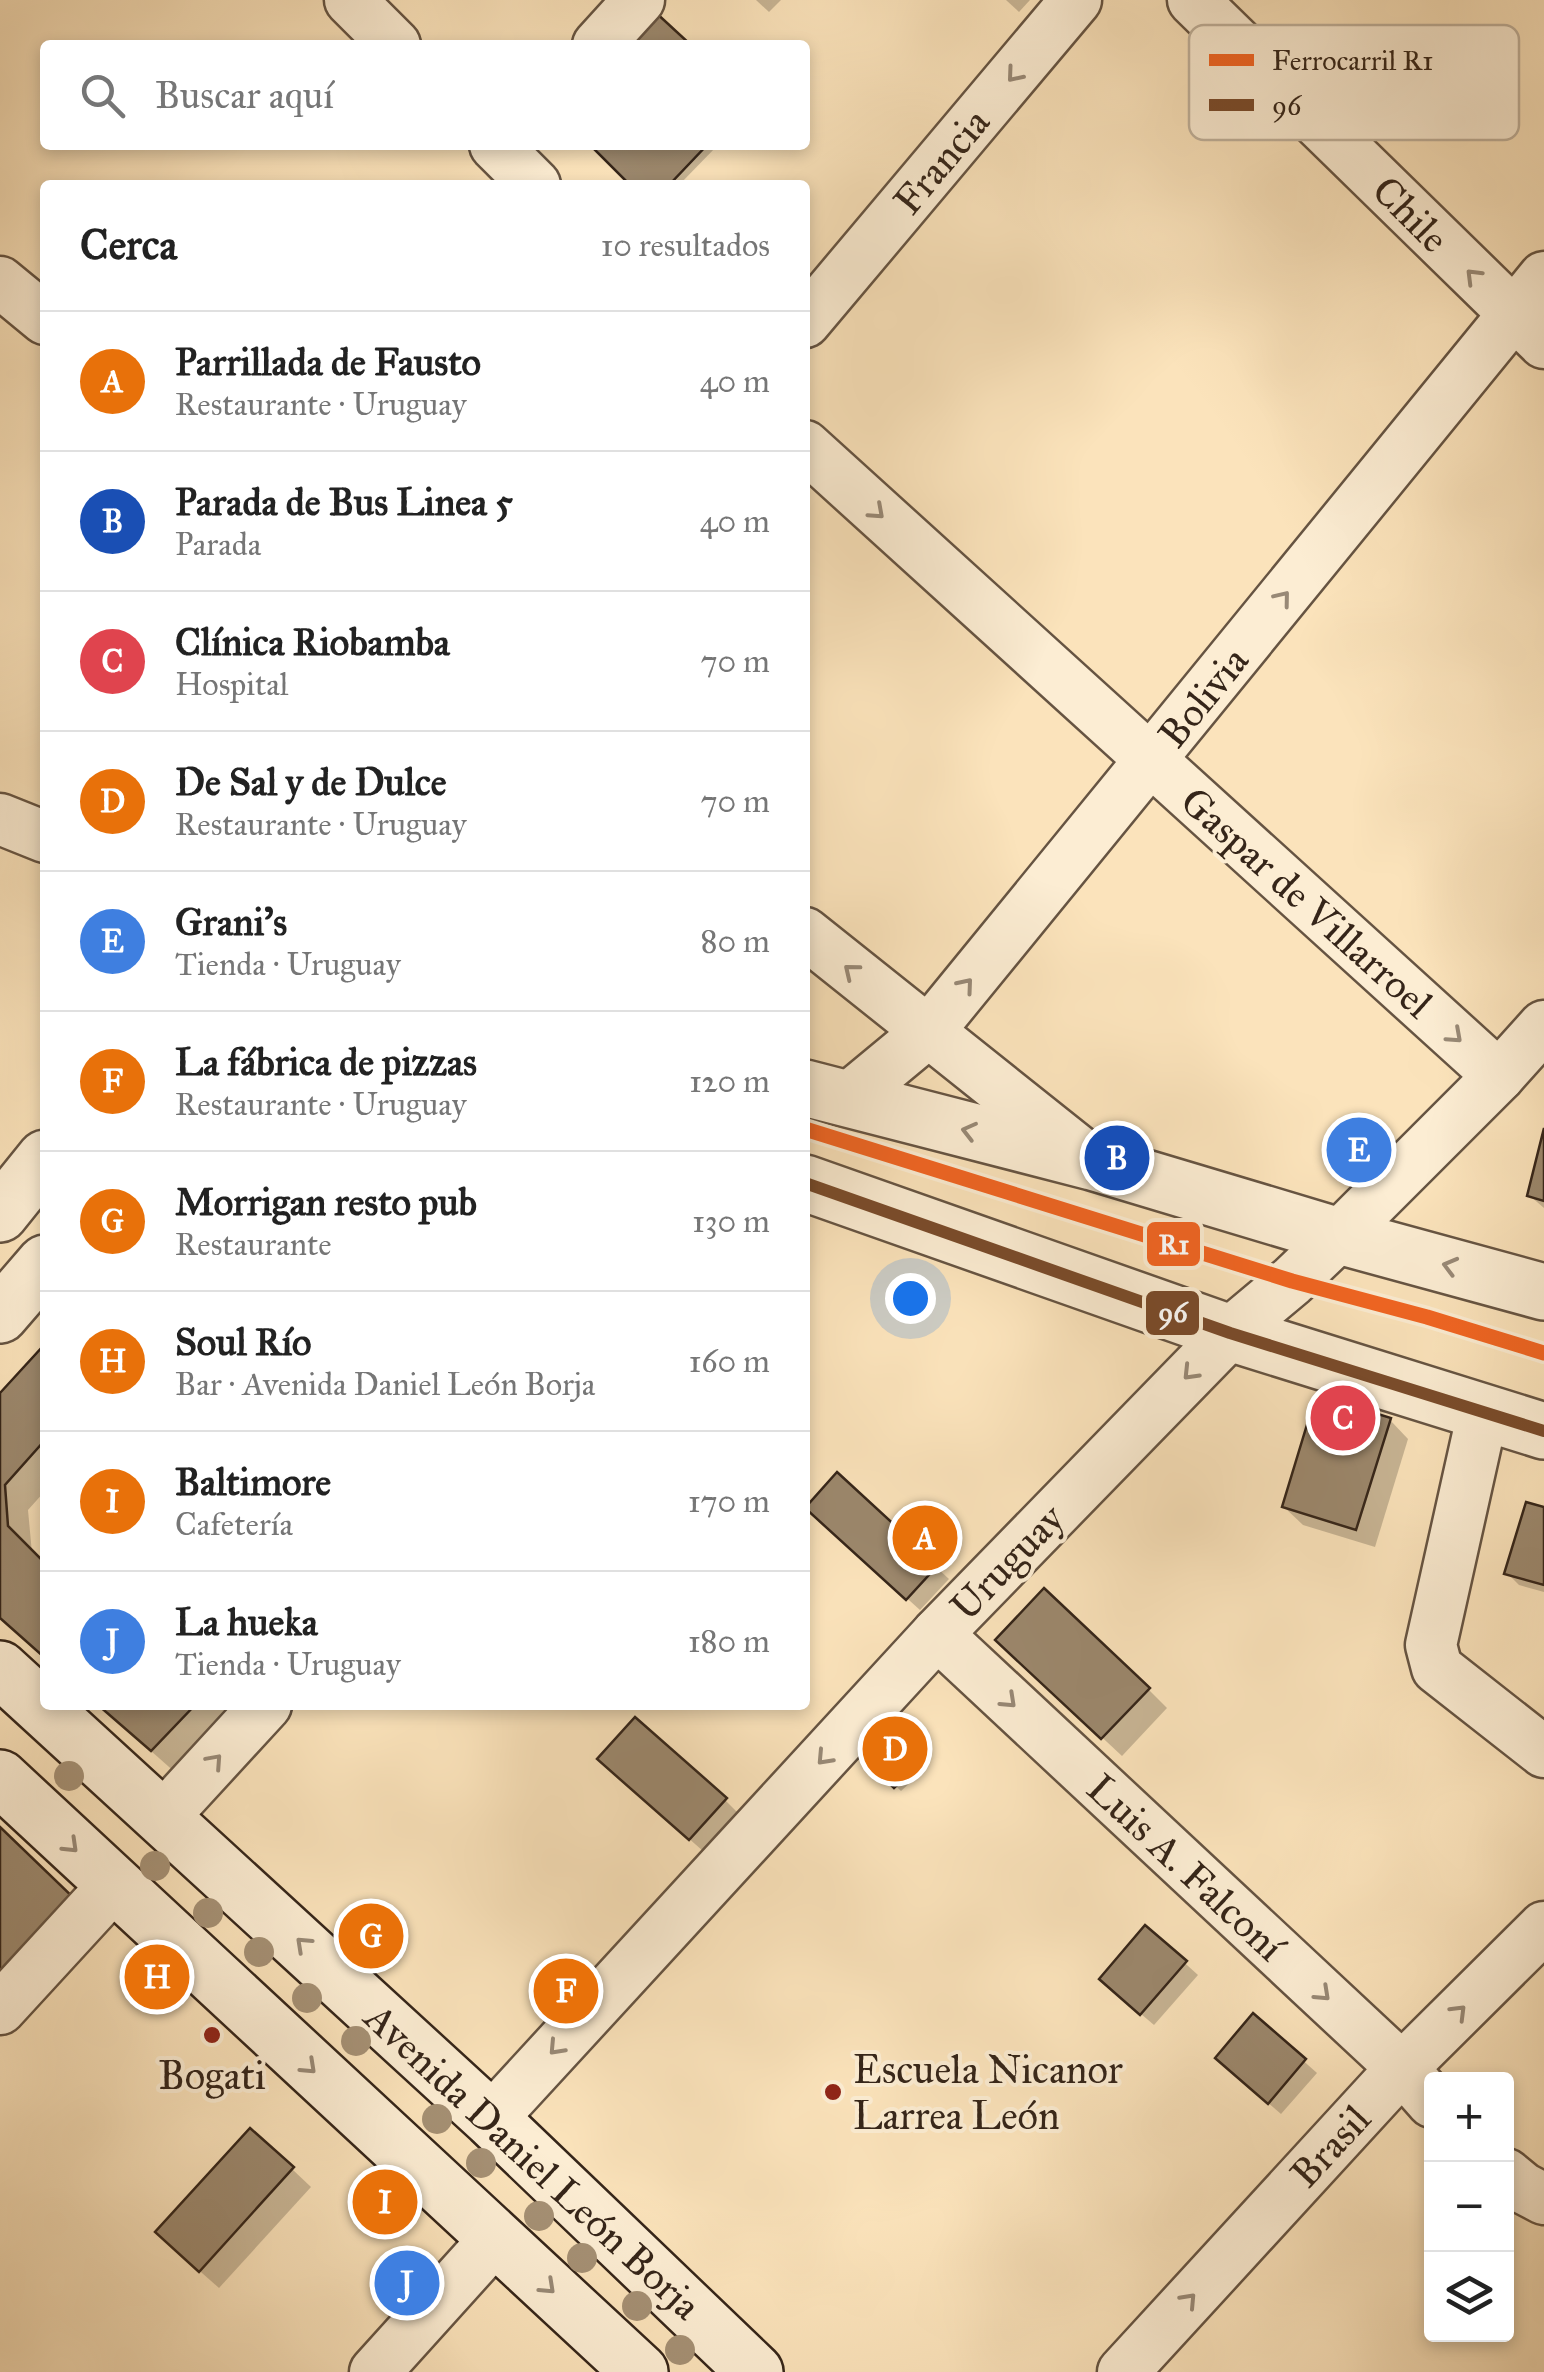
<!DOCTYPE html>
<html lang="es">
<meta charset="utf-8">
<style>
body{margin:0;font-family:"IM FELL Great Primer",serif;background:#f2f2f2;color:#222}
.controls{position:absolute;right:30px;bottom:30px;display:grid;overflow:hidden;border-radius:10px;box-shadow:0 5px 15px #0003}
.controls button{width:90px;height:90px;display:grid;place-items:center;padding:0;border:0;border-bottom:2px solid #e0e0e0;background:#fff;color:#222;font:50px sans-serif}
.you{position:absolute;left:910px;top:1298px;width:35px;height:35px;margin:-25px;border:8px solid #fff;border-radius:50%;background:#1a73e8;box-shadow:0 0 0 15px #1a73e833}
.badge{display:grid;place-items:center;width:65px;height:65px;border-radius:50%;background:#8f2418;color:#fff;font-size:32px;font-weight:700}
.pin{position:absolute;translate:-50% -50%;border:5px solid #fff;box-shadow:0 2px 10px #0006}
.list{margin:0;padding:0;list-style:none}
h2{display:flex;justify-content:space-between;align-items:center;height:130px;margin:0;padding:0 40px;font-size:42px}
h2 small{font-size:32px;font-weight:400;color:#767676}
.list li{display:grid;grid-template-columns:65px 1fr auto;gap:30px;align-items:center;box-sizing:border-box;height:140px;padding:0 40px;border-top:2px solid #e0e0e0}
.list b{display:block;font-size:38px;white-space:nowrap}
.list p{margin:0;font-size:32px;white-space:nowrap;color:#767676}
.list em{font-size:32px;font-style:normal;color:#767676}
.icon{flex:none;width:55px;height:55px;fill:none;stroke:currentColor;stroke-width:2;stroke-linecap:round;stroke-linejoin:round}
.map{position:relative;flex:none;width:1544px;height:2372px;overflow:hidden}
.search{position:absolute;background:#fff;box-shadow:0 5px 15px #0003;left:40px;top:40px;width:770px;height:110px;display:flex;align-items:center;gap:25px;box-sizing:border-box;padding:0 35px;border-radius:10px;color:#767676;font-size:38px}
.panel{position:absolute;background:#fff;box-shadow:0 5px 15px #0003;left:40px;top:180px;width:770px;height:1530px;border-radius:10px}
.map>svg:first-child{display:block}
.shadow{fill:#0003}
.building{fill:#9c886d;stroke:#352519;stroke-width:2.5}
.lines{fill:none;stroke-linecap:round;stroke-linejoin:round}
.minor-casing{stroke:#665442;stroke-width:55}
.tertiary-casing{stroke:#665442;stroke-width:60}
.secondary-casing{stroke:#352519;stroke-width:60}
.minor{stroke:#fcedd3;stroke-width:50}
.tertiary{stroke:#fcedd3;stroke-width:55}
.secondary{stroke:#fcedd3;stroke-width:55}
.bus-1-casing{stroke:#fcedd3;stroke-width:20}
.bus-1{stroke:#7a4b2a;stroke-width:12}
.rail-1-casing{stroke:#fcedd3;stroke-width:22}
.rail-1{stroke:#f26522;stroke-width:15}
.tree{fill:#a59074}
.oneway{stroke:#988976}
.poi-dot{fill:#8f2418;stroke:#fcedd3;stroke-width:4}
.labels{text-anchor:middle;stroke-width:8;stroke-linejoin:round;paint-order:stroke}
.street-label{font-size:40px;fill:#352519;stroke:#fcedd3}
.poi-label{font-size:40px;fill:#352519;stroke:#fcedd3;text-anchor:start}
.key{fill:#fcedd3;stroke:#c0b19b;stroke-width:2.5}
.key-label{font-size:28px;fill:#352519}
.line-badge{stroke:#fcedd3;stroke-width:4}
.badge-label{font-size:28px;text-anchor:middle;font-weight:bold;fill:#fff}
</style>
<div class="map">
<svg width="1544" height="2372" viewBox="0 0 1544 2372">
<rect width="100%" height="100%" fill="#fbe3bb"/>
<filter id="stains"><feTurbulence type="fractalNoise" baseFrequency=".002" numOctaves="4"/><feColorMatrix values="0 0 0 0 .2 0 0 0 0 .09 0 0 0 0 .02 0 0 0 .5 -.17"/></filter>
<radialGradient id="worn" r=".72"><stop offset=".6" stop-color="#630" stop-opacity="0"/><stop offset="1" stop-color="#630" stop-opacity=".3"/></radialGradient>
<!-- shadow -->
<g class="shadow">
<path d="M756 0H781L769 12Z"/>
<path d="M1006 0H1030L1019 12Z"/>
<path d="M593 145H718L679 185H634Z"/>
<path d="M1544 1139V1208L1530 1196Z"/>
<path d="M45 1348V1491L28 1510 32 1553 45 1567V1657L0 1618V1396Z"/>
<path d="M1390 1420 1408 1439 1375 1547 1303 1525 1284 1507Z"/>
<path d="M838 1476 949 1579 920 1610 820 1520Z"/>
<path d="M1544 1510V1592L1519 1585 1507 1573Z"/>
<path d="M1017 1658 1148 1689 1167 1708 1122 1756Z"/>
<path d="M99 1705H242L177 1774Z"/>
<path d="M895 1739 924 1770 901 1791 871 1762Z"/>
<path d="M612 1771 725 1800 737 1812 703 1851Z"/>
<path d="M1146 1928 1198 1975 1154 2025 1114 1991Z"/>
<path d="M1254 2017 1317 2073 1281 2114 1230 2070Z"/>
<path d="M292 2169 311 2187 219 2288 177 2251Z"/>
</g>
<!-- building -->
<g class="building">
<path d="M653 10 691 45H619Z"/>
<path d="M590 145H707L669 185H630Z"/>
<path d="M1544 1128V1201L1527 1196Z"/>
<path d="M45 1344V1440L5 1485 8 1526 45 1563V1658L0 1618V1393Z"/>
<path d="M1316 1395 1391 1418 1356 1530 1282 1507Z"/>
<path d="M837 1472 938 1565 906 1600 805 1508Z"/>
<path d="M1526 1502 1544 1507V1585L1504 1574Z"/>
<path d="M1044 1588 1150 1688 1101 1739 995 1640Z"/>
<path d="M98 1705H195L151 1751Z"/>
<path d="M635 1717 727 1798 689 1840 597 1759Z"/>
<path d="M895 1736 921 1763 894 1788 868 1762Z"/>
<path d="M0 1827 78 1902 0 1983Z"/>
<path d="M1145 1925 1187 1961 1140 2015 1099 1979Z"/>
<path d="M1253 2013 1306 2059 1268 2104 1215 2058Z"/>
<path d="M250 2128 294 2167 199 2272 155 2232Z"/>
</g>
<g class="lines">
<defs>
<g id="minor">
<path d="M350 0 395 45"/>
<path d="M1193 0 1544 343"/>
<path d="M598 45 639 0"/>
<path d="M495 145 535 185"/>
<path d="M0 282 45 319"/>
<path d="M805 322 1076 0"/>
<path d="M805 446 1499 1076"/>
<path d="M0 819 45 837"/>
<path d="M805 933 1092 1162"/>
<path d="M846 1100 928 1032 1544 277"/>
<path d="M1483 1412 1431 1645 1437 1668 1544 1752"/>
<path d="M937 1634 1402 2068 1432 2102"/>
<path d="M164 1816 266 1705"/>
<path d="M0 2009 113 1886"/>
<path d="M491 2119 937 1634 1230 1333 1292 1281 1339 1236 1499 1076 1544 1026"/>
<path d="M1506 2174 1523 2188 1544 2199"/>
<path d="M375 2372 495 2239"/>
<path d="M1123 2372 1402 2068 1544 1927"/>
</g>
<g id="tertiary">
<path d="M805 1088 1092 1162 1339 1236 1544 1292"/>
<path d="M805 1183 1230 1333 1544 1431"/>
<path d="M0 1214 45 1158"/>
<path d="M0 1315 45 1263"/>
</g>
<g id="secondary">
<path d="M0 1669 491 2119 755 2372"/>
<path d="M0 1778 640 2372"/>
</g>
</defs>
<!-- minor casing -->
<use href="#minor" class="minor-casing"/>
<!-- tertiary casing -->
<use href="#tertiary" class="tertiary-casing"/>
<!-- secondary casing -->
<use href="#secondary" class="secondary-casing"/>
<!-- minor -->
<use href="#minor" class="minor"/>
<!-- tertiary -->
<use href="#tertiary" class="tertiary"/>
<!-- secondary -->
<use href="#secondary" class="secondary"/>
<defs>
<path id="bus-1" d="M805 1183 1230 1333 1544 1431"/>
</defs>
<!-- bus-1 casing -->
<use href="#bus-1" class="bus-1-casing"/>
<!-- bus-1 -->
<use href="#bus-1" class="bus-1"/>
<defs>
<path id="rail-1" d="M805 1129 1292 1281 1427 1317 1544 1353"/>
</defs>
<!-- rail-1 casing -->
<use href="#rail-1" class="rail-1-casing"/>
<!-- rail-1 -->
<use href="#rail-1" class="rail-1"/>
</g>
<!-- trees -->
<g class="tree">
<circle cx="69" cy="1776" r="15"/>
<circle cx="155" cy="1866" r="15"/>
<circle cx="208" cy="1913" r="15"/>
<circle cx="259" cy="1952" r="15"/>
<circle cx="307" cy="1998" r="15"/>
<circle cx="356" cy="2041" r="15"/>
<circle cx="437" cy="2119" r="15"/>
<circle cx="481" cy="2163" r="15"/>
<circle cx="539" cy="2216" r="15"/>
<circle cx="582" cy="2258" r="15"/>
<circle cx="637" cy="2306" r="15"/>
<circle cx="680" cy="2350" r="15"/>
</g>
<!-- one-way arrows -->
<defs><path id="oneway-chevron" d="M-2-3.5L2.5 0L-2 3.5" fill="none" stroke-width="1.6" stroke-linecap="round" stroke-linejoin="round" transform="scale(2.5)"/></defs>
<g class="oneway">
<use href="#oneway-chevron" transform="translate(1014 75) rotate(130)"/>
<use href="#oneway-chevron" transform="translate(1473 276) rotate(-135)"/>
<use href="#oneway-chevron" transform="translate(877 512) rotate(42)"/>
<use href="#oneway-chevron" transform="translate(1283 598) rotate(-51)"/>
<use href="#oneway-chevron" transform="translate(851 971) rotate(-141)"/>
<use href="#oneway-chevron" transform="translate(966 985) rotate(-50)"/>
<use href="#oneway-chevron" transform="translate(1455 1036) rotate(42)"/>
<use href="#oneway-chevron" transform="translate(969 1131) rotate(-166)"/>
<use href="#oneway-chevron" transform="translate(1450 1266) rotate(-165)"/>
<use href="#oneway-chevron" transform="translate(1190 1373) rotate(134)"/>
<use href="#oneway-chevron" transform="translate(1009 1701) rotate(43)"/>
<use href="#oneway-chevron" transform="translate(824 1758) rotate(133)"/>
<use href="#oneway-chevron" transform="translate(215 1761) rotate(-48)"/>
<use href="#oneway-chevron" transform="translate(71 1846) rotate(44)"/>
<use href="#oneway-chevron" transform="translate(303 1944) rotate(-137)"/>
<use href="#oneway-chevron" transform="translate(1323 1994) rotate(43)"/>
<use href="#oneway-chevron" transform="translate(1459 2012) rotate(-45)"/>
<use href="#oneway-chevron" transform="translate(556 2048) rotate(133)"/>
<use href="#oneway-chevron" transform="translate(309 2067) rotate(43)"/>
<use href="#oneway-chevron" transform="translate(548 2287) rotate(43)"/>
<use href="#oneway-chevron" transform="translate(1189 2300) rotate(-47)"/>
</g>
<!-- markers -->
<g class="poi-dot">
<circle cx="212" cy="2035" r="10"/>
<circle cx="833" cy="2092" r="10"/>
</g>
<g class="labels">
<!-- street labels -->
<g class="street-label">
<text transform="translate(941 161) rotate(-50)" y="14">Francia</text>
<text transform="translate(1411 214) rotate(45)" y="14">Chile</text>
<text transform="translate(1203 697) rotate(-51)" y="14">Bolivia</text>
<text transform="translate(1307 902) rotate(42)" y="14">Gaspar de Villarroel</text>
<text transform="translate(1007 1562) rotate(-46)" y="14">Uruguay</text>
<text transform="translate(1186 1867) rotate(43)" y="14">Luis A. Falconí</text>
<text transform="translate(1330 2146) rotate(-47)" y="14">Brasil</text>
<text transform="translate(533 2161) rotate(43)" y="14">Avenida Daniel León Borja</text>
</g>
<!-- poi labels -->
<g class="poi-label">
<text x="853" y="2083">Escuela Nicanor<tspan x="853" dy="46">Larrea León</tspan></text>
<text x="212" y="2089" text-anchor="middle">Bogati</text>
</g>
</g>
<!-- legend -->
<rect x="1189" y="25" width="330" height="115" rx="15" class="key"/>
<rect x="1209" y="54" width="45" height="12" fill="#f26522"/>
<rect x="1209" y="99" width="45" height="12" fill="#7a4b2a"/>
<g class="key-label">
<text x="1272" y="70">Ferrocarril R1</text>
<text x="1272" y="115">96</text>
</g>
<g class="line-badge">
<rect x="1145" y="1220" width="57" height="48" rx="10" fill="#f26522"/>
<rect x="1144" y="1289" width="57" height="48" rx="10" fill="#7a4b2a"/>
</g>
<g class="badge-label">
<text x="1174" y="1254">R1</text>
<text x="1173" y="1322">96</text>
</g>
<rect width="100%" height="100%" filter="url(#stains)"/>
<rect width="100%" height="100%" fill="url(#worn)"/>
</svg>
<div class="controls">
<button>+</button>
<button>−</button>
<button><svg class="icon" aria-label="layers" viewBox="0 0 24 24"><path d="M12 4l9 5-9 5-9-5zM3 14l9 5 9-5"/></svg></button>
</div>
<div class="you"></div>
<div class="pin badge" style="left:925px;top:1538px;background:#e8710a">A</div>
<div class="pin badge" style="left:1117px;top:1158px;background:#1a4fb4">B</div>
<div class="pin badge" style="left:1343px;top:1418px;background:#e0444e">C</div>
<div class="pin badge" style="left:895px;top:1749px;background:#e8710a">D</div>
<div class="pin badge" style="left:1359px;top:1150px;background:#3f7fe0">E</div>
<div class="pin badge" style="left:566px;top:1991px;background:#e8710a">F</div>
<div class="pin badge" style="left:371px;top:1936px;background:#e8710a">G</div>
<div class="pin badge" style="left:157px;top:1977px;background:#e8710a">H</div>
<div class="pin badge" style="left:385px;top:2202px;background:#e8710a">I</div>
<div class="pin badge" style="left:407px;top:2283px;background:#3f7fe0">J</div>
<div class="search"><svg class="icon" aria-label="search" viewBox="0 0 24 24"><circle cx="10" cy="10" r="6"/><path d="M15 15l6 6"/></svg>Buscar aquí</div>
<section class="panel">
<h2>Cerca<small>10 resultados</small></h2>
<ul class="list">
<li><span class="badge" style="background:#e8710a">A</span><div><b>Parrillada de Fausto</b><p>Restaurante · Uruguay</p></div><em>40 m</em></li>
<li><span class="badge" style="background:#1a4fb4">B</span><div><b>Parada de Bus Linea 5</b><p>Parada</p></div><em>40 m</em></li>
<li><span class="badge" style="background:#e0444e">C</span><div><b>Clínica Riobamba</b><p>Hospital</p></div><em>70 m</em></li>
<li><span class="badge" style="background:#e8710a">D</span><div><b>De Sal y de Dulce</b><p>Restaurante · Uruguay</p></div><em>70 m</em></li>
<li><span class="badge" style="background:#3f7fe0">E</span><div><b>Grani's</b><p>Tienda · Uruguay</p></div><em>80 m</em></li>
<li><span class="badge" style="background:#e8710a">F</span><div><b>La fábrica de pizzas</b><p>Restaurante · Uruguay</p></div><em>120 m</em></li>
<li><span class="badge" style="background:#e8710a">G</span><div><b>Morrigan resto pub</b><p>Restaurante</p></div><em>130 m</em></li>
<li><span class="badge" style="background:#e8710a">H</span><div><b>Soul Río</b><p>Bar · Avenida Daniel León Borja</p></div><em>160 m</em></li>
<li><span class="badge" style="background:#e8710a">I</span><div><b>Baltimore</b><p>Cafetería</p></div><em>170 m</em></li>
<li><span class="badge" style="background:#3f7fe0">J</span><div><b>La hueka</b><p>Tienda · Uruguay</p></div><em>180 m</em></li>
</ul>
</section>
</div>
